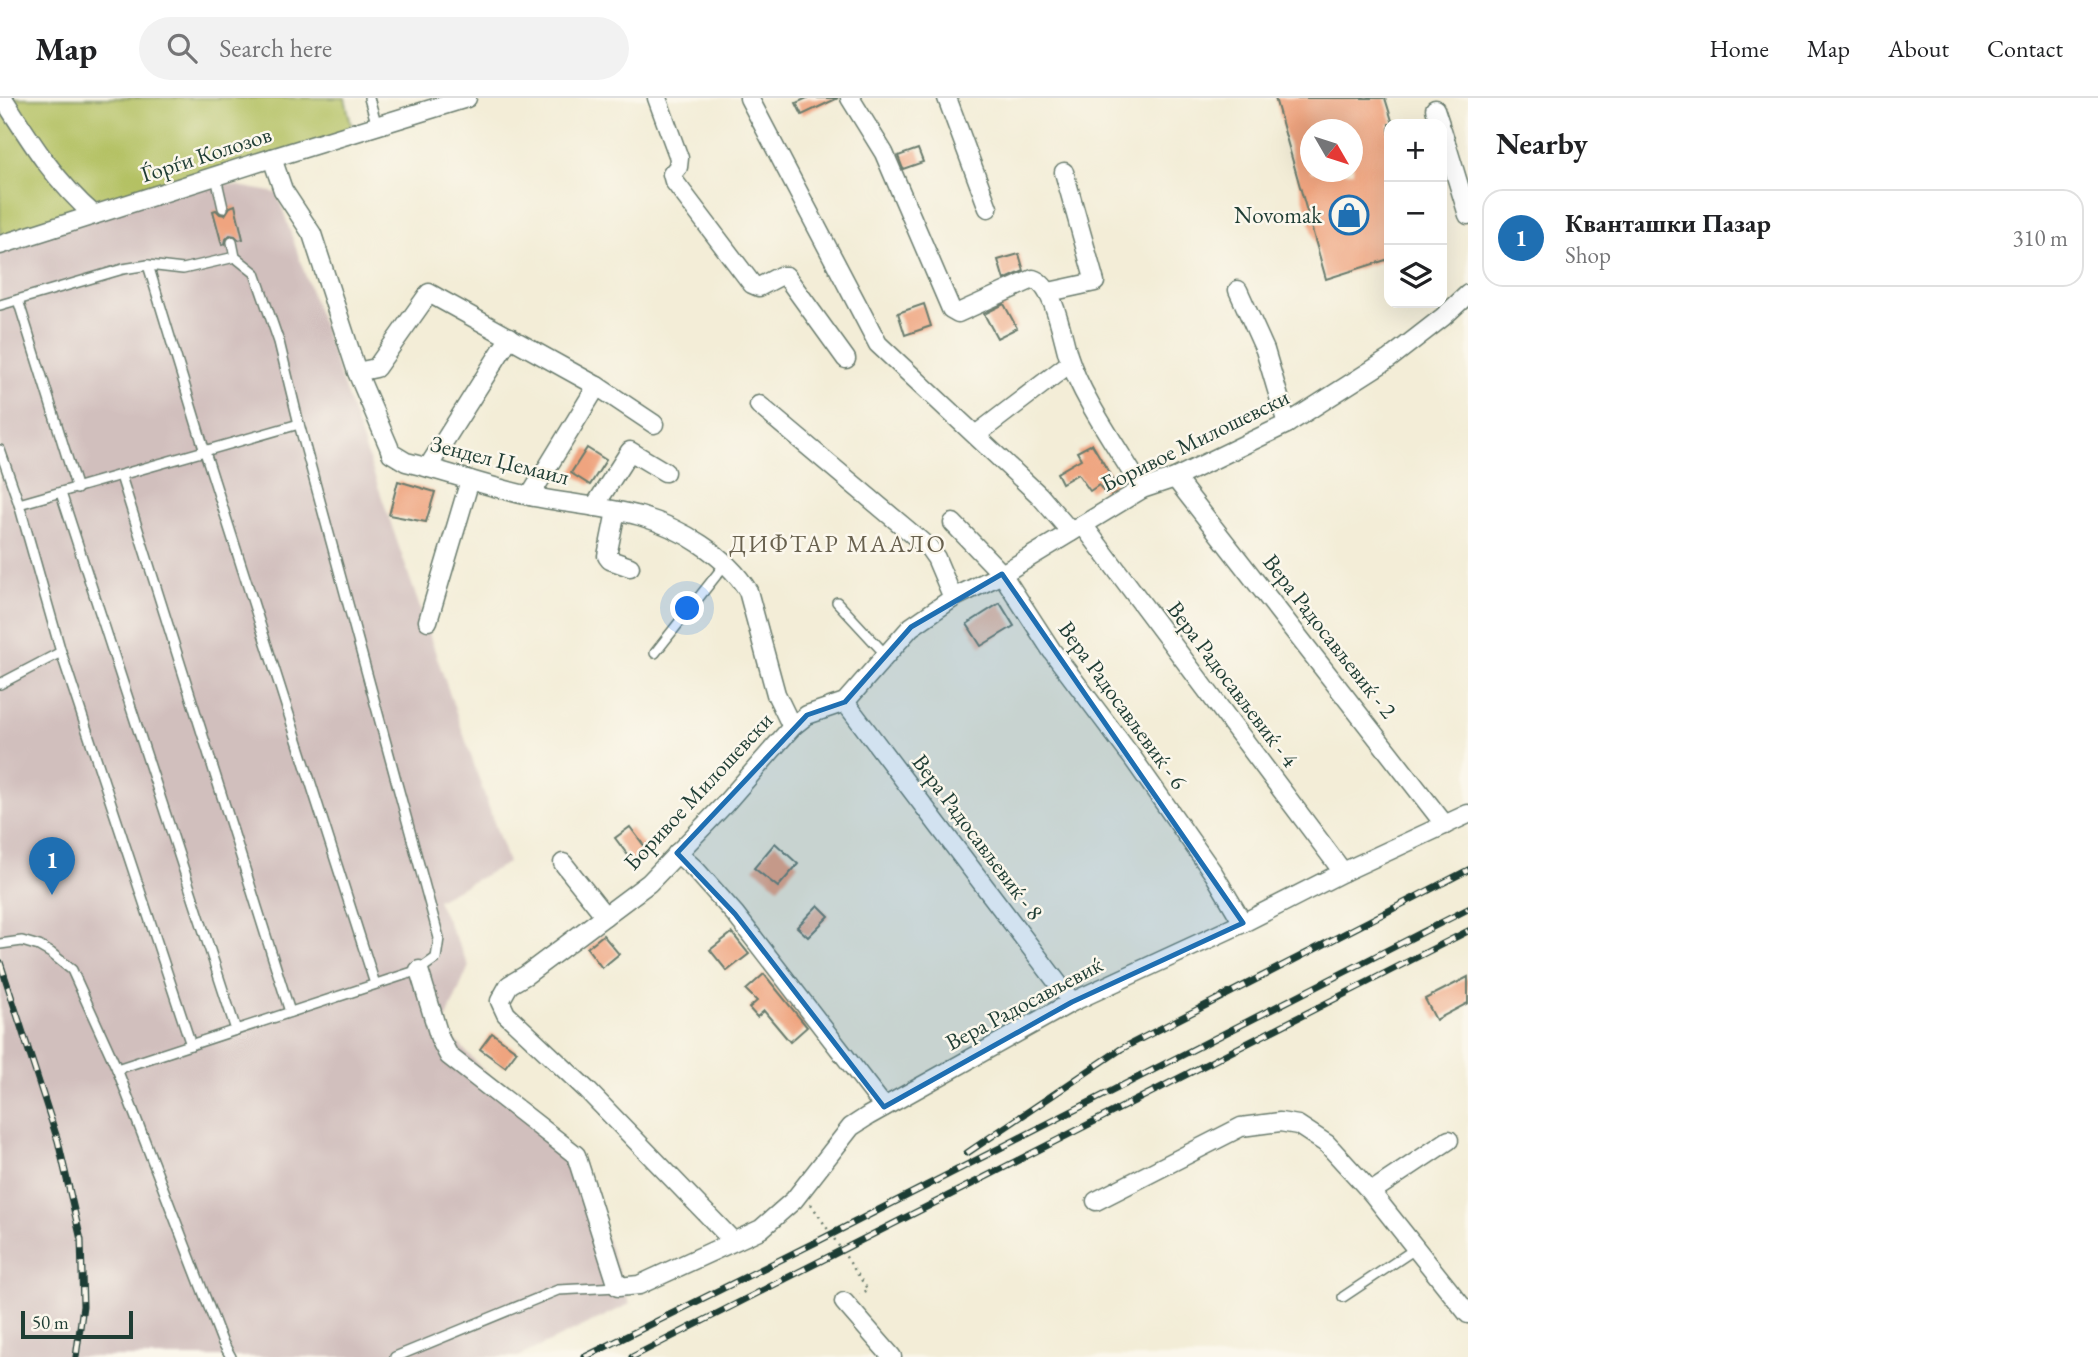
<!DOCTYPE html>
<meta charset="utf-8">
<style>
body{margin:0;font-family:"EB Garamond",serif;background:#f2f2f2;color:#202124}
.controls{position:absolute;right:21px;top:21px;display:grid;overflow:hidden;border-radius:14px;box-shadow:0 7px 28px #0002}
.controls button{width:63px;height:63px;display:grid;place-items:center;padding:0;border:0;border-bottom:2px solid #e0e0e0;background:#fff;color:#202124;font:35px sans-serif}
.compass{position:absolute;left:1300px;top:21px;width:63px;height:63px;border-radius:50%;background:#fff;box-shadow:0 7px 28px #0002;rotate:129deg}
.scale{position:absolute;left:21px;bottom:18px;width:112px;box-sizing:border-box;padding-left:7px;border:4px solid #1f3d34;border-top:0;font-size:19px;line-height:24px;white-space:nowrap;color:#1f3d34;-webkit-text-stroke:5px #fbf7ec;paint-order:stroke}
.you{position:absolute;left:688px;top:511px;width:24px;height:24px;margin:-18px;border:5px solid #fff;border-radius:50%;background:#1a73e8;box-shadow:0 0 0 10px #1a73e833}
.badge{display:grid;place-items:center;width:46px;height:46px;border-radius:50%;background:#1f6fb2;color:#fff;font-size:23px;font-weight:700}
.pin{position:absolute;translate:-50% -58px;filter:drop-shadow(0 2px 4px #0008)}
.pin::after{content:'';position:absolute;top:37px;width:24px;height:21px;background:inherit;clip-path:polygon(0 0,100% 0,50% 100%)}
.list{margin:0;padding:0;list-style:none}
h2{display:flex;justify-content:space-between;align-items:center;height:91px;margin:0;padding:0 28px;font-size:30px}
h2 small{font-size:23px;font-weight:400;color:#757577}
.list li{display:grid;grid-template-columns:46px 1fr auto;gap:21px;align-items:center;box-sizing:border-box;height:98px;margin:0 14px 14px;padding:0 14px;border:2px solid #e0e0e0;border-radius:21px}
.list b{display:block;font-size:26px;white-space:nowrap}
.list p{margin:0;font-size:23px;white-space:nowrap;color:#757577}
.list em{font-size:23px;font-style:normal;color:#757577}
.icon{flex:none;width:38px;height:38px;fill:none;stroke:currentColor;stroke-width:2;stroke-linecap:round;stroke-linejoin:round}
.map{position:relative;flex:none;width:1468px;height:1259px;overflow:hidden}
header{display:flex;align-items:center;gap:42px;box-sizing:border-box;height:98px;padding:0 35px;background:#fff;border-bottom:2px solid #e0e0e0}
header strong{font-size:33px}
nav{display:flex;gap:38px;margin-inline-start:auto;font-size:24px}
.search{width:490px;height:63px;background:#f2f2f2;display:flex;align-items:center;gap:18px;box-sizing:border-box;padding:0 24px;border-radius:38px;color:#757577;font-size:26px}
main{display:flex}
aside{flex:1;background:#fff}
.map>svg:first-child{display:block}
.industrial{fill:#d1bfbd}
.green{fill:#b4c163;stroke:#6a7f4c;stroke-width:2}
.building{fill:#efa47f;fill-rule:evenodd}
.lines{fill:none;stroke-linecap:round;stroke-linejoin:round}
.service-casing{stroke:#697b6d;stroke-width:12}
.minor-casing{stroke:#697b6d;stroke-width:21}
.path{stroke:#697b6d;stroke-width:2.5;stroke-dasharray:2 5;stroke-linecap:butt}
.service{stroke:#fff;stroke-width:9}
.minor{stroke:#fff;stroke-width:18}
.rail-casing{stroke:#1f3d34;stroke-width:7}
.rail{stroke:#fbf7ec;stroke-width:4.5;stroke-dasharray:13;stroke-linecap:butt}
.marked{fill:#1f6fb2;fill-opacity:0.2;stroke:#1f6fb2;stroke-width:5;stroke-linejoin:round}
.labels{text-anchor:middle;stroke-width:5;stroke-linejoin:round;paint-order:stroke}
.street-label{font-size:23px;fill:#1f3d34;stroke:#fbf7ec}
.poi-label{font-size:23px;fill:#1f3d34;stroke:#fbf7ec;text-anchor:end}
.neighbourhood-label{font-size:24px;letter-spacing:2px;fill:#68614e;stroke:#fbf7ec}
</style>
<header>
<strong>Map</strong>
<div class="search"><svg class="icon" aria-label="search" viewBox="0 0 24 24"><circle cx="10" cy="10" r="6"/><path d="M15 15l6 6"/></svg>Search here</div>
<nav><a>Home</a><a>Map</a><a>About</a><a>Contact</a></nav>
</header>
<main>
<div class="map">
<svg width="1468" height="1259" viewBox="0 0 1468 1259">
<rect width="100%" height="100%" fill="#fbf7ec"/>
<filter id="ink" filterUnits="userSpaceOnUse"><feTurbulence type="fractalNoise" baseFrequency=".0143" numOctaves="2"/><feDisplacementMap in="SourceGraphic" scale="14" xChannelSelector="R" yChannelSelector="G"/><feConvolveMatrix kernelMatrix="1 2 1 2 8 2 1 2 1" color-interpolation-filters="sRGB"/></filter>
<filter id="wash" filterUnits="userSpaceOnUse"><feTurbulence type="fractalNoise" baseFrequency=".00686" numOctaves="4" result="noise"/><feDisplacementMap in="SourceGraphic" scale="28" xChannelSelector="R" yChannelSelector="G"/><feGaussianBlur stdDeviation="1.57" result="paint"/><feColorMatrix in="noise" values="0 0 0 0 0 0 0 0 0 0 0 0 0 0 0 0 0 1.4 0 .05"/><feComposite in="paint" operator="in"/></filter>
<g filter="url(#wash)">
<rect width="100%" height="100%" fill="#f3edd7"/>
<!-- industrial -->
<path class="industrial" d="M205 82 277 95 508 765 437 802 469 868 443 929 585 1081 630 1206 518 1259H0V148Z"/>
<!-- green -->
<path class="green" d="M0 0H345L353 35 0 148Z"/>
<g id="blocks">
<!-- building -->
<g class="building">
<path d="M807 0H838L802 17 796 5Z"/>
<path d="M1275 0H1385L1393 26H1389V161L1326 181ZM1311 32H1353V74H1311Z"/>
<path d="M918 51 923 64 903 71 898 58Z"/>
<path d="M235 107 243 141 239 142 235 138 230 137 226 141 225 146 222 147 213 113 216 112 220 116 225 117 230 109Z"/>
<path d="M1019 156 1024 173 1004 182 998 162Z"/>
<path d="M924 206 931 228 905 237 898 215Z"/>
<path d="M1004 206 1017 230 997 240 984 216Z"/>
<path d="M1092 346 1117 388 1105 396 1099 387 1090 393 1078 376 1062 385 1057 375 1081 361 1077 354Z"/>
<path d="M587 350 606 362 590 387 571 375Z"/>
<path d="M398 383 435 394 426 424 389 417Z"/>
<path d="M1000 505 1014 528 981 548 967 526Z"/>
<path d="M630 729 648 753 633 764 615 740Z"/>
<path d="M775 745 798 766 778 789 754 770Z"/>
<path d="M818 807 829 818 808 839 797 829Z"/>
<path d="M732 835 749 856 727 873 710 852Z"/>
<path d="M603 837 619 856 602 870 587 850Z"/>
<path d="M764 876 807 929 790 944 764 913 757 919 749 910 757 903 746 892Z"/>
<path d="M1468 879V905L1436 922 1425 901Z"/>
<path d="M492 935 517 953 505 969 480 951Z"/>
</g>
</g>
</g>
<g filter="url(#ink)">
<use href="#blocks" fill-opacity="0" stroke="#697b6d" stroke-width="2"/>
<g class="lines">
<defs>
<g id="service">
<path d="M369 0 377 28"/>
<path d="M216 79 223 110"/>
<path d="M148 167 205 354 375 886"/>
<path d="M18 202 77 391"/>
<path d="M0 207 123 171 148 167 183 171 235 159"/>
<path d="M0 352 19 406 61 554 191 947"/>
<path d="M121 378 290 914"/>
<path d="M61 395 236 932"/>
<path d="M19 406 299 326"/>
<path d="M837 504 886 557"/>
<path d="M655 555 726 465"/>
<path d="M0 586 61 554"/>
<path d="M0 846 22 843 39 848 51 855 72 872 117 971 222 1243 231 1259"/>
<path d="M117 971 419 872 436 860 439 840 299 326 279 244 255 175 235 159 232 144"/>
<path d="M1343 1199 1415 1151"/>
<path d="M395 1259 558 1192 618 1189"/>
</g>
<g id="minor">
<path d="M3 0C31 44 54 82 94 117"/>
<path d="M657 0 679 60 678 69 672 76 674 83 752 186 759 189 780 178H786L846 261"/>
<path d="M749 0 878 246 1039 397 1071 434"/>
<path d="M850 0 884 55 951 211 958 215 1033 181C1054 187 1062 237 1068 257 1081 299 1119 352 1142 391"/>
<path d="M947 0 988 110"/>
<path d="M1435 11 1440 26"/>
<path d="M1442 32 1468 117"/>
<path d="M272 60 283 92 312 136 357 274 389 349 391 355 406 364C448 374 488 389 530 398 566 406 605 408 640 418 681 430 726 457 748 493L776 596 792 629"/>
<path d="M0 147 272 60 467 0"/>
<path d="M1238 192 1265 252 1287 326"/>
<path d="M1049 194 1095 184 1064 74"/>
<path d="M357 274 376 270 429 195 597 288 654 326"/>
<path d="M759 307 929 450 936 460 953 500"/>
<path d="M977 336 1070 265"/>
<path d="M428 369 510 239"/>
<path d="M1175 380 1445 727"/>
<path d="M530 398 597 288"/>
<path d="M594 409 630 353 665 374"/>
<path d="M616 413 607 458 610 462 630 469"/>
<path d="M953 425 1002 476 1052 553 1134 662 1214 776 1243 825"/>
<path d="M1083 427 1343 774"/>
<path d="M428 523 470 382"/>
<path d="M845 604 1072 904"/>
<path d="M677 755 695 771 735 816 884 1009"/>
<path d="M563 765 605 818"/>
<path d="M419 872 440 941 449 958 576 1057 618 1189 639 1187 761 1131 794 1102 851 1029 868 1018 1072 904 1243 825 1343 774 1468 716"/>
<path d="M1371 1094 1449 1042"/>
<path d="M1096 1103 1241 1029 1280 1024 1298 1027 1327 1046 1371 1094 1468 1216"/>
<path d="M733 1143 588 993 506 916 500 903 509 887 526 877 649 785 724 707 792 629 807 617 845 604 911 529 953 500 1002 476 1142 391 1175 380 1287 326 1389 261 1443 219 1468 196"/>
<path d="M844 1204 892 1259"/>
</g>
</defs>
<!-- service casing -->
<use href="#service" class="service-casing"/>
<!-- minor casing -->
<use href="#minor" class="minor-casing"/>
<!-- path -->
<path class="path" d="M811 1106 868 1192 860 1196"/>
<!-- service -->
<use href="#service" class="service"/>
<!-- minor -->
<use href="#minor" class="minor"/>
<defs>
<g id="rail">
<path d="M0 864 58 1043 81 1142 83 1208 76 1259"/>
<path d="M967 1055 1121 951 1468 772"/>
<path d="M585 1259 820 1142 1468 811"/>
<path d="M632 1259 1468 833"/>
</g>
</defs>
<!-- rail casing -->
<use href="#rail" class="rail-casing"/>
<!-- rail -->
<use href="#rail" class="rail"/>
</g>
</g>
<!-- marked area -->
<path class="marked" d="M1002 476 1243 825 1072 904 884 1009 735 816 677 755 807 617 845 604 911 529Z"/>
<!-- icons -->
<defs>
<symbol id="shop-ring" viewBox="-11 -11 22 22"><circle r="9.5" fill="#fbf7ec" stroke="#1f6fb2" stroke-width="1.5"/><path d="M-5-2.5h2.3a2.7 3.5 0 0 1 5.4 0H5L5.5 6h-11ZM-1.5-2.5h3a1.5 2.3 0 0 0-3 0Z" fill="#1f6fb2"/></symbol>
</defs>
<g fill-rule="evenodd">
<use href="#shop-ring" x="1327" y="95" width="44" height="44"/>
</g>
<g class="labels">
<!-- street labels -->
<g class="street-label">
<text transform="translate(206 56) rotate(-18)" y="8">Ѓорѓи Колозов</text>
<text transform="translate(1195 342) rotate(-26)" y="8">Боривое Милошевски</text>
<text transform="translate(500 362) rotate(14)" y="8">Зендел Џемаил</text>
<text transform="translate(1330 538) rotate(52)" y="8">Вера Радосављевиќ - 2</text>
<text transform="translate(1233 586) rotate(53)" y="8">Вера Радосављевиќ - 4</text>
<text transform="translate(1123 607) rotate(54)" y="8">Вера Радосављевиќ - 6</text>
<text transform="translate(698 693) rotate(-47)" y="8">Боривое Милошевски</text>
<text transform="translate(978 739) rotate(53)" y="8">Вера Радосављевиќ - 8</text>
<text transform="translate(1024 905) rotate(-28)" y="8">Вера Радосављевиќ</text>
</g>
<!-- poi labels -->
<g class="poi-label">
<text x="1322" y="125">Novomak</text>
</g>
<!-- neighbourhood labels -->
<g class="neighbourhood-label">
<text x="838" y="454">ДИФТАР МААЛО</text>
</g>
</g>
</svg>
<div class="controls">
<button>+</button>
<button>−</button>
<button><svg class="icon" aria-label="layers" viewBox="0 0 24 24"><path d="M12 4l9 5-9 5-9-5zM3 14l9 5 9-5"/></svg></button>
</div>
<svg class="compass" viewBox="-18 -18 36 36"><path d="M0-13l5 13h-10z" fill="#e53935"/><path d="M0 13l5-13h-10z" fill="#757577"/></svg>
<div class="scale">50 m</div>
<div class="you"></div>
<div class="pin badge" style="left:52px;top:797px">1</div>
</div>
<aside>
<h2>Nearby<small></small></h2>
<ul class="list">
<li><span class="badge">1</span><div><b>Кванташки Пазар</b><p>Shop</p></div><em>310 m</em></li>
</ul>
</aside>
</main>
